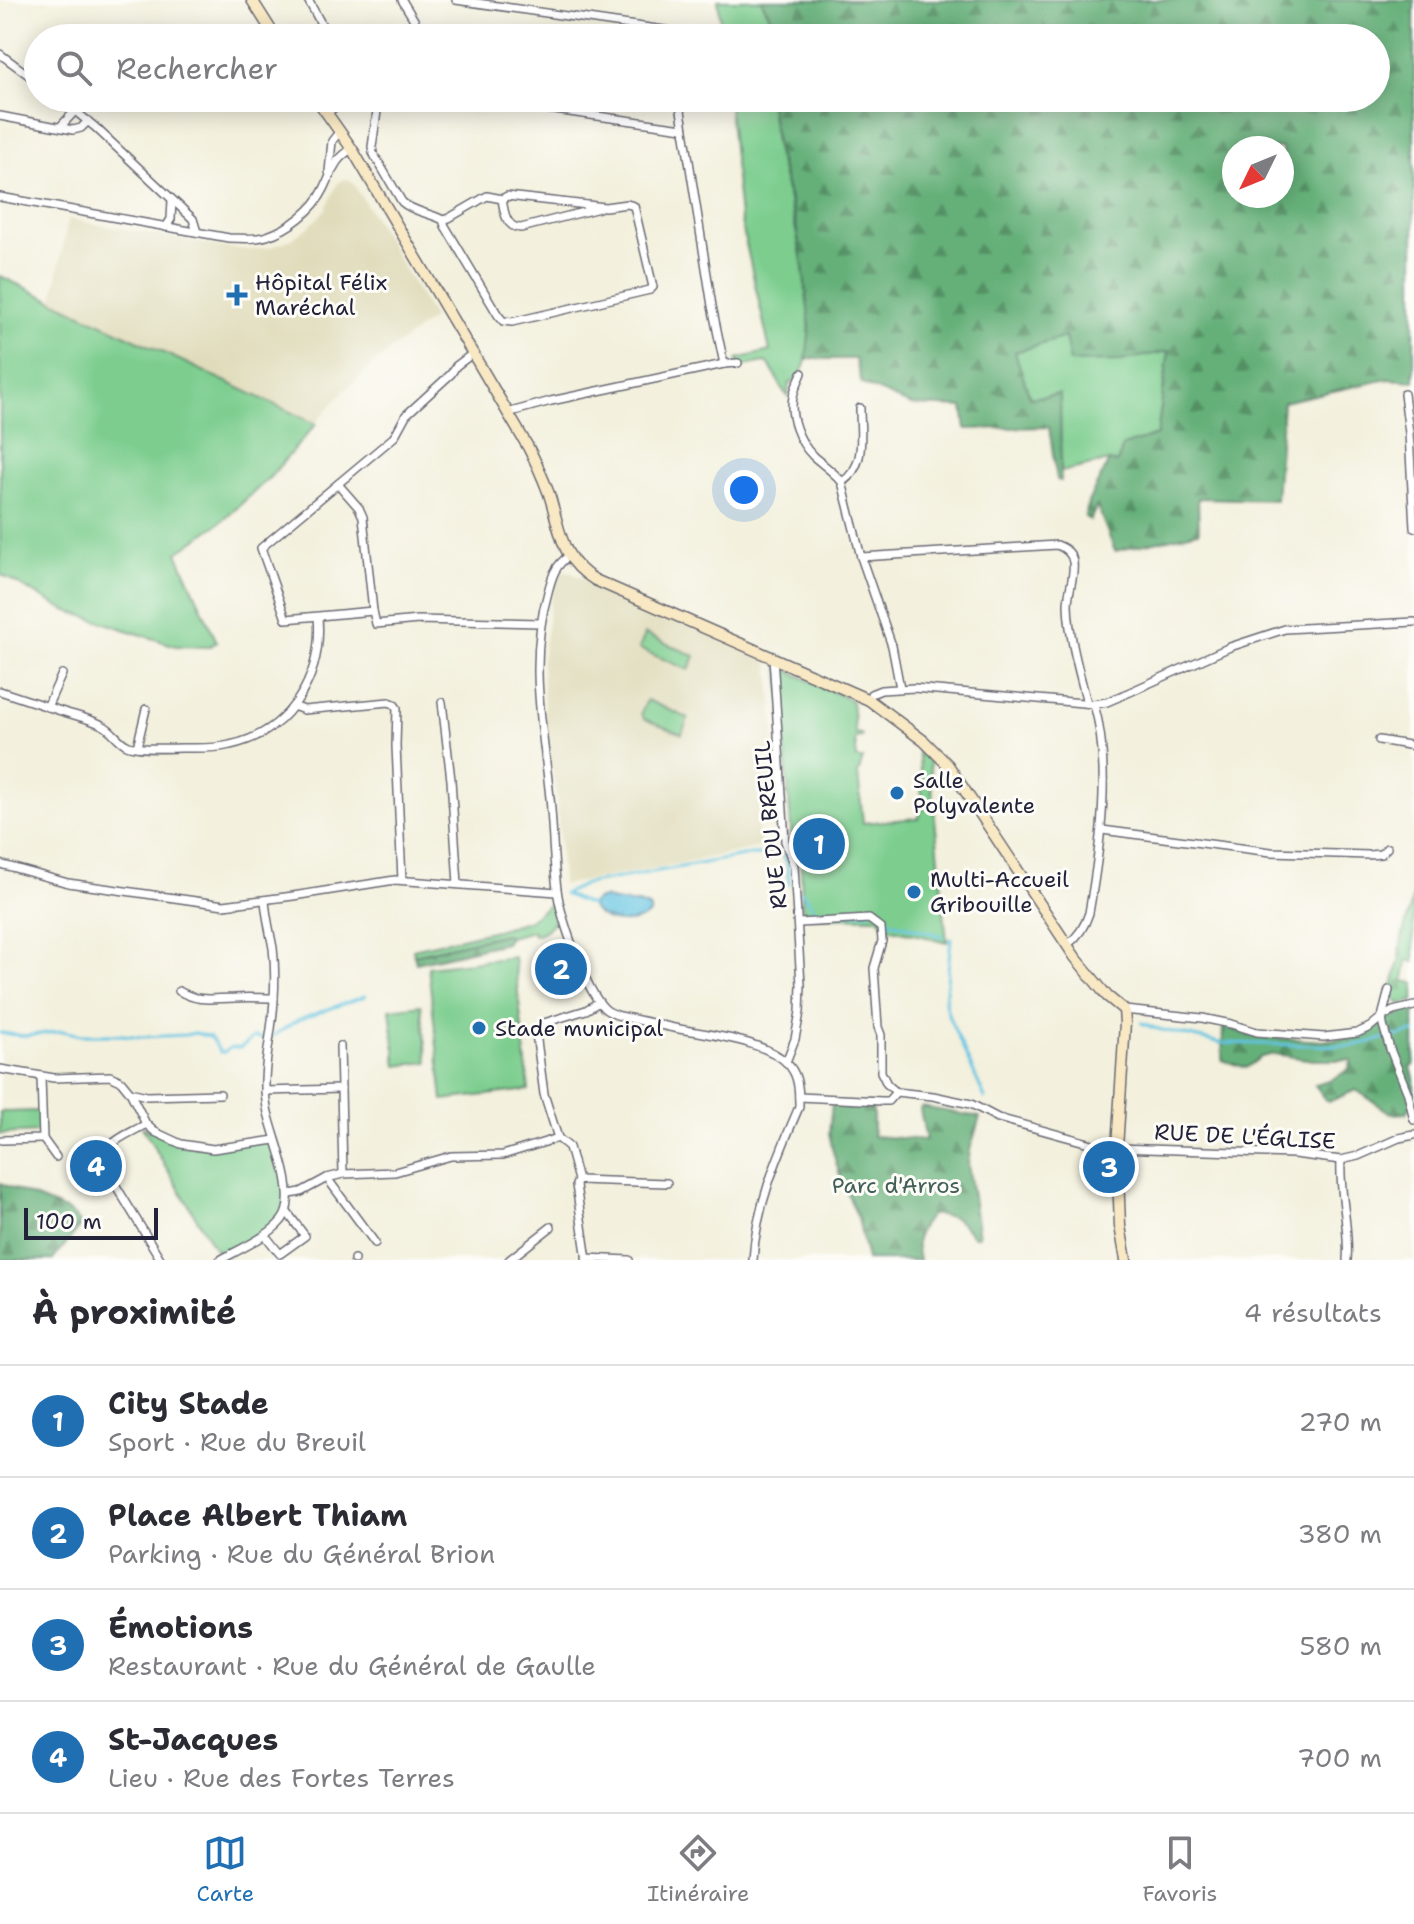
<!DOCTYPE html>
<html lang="fr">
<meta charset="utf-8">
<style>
body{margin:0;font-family:"Shantell Sans",sans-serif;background:#f2f2f3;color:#2b2b33}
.compass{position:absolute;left:1222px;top:136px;width:72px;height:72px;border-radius:50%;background:#fff;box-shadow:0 4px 20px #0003;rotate:227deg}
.scale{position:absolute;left:24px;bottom:20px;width:134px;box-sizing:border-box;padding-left:8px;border:4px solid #22223b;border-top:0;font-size:22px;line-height:28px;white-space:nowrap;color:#22223b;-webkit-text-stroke:6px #fdfcf7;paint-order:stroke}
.you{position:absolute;left:744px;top:490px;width:28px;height:28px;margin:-20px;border:6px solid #fff;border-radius:50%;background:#1a73e8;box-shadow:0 0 0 12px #1a73e833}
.badge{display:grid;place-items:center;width:52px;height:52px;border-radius:50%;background:#1f6fb2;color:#fff;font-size:26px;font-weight:700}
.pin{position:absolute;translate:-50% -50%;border:4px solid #fff;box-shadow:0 2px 8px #0006}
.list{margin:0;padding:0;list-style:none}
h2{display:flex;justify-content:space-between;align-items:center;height:104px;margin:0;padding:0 32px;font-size:34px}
h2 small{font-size:26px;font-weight:400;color:#7c7c81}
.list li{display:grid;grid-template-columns:52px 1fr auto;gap:24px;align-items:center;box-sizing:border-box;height:112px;padding:0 32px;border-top:2px solid #e1e1e2}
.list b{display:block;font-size:30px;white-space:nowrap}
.list p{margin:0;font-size:26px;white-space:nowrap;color:#7c7c81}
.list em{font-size:26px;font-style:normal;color:#7c7c81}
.icon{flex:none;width:44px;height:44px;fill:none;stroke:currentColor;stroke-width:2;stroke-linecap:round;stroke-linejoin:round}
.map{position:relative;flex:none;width:1414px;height:1260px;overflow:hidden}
.search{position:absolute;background:#fff;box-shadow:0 4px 20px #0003;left:24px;right:24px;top:24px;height:88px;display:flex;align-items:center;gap:20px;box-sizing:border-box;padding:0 28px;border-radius:44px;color:#7c7c81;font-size:30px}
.sheet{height:552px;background:#fff}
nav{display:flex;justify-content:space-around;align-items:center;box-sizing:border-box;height:112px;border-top:2px solid #e1e1e2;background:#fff;font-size:22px;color:#7c7c81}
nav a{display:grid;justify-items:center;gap:4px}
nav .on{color:#1f6fb2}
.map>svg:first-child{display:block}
.built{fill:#e0dcbb}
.green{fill:#7ccd8e;stroke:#4f7864;stroke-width:2}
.forest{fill:url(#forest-firs);stroke:#44695a;stroke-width:2;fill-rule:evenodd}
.cemetery{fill:url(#cemetery-stones);stroke:#4f7864;stroke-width:2}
.water{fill:url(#water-ripples);stroke:#43738e;stroke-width:2}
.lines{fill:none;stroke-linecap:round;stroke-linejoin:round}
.stream{stroke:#64c4e2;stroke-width:3}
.street-casing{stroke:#6b6a74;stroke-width:10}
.secondary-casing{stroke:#6b6a74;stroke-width:13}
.street{stroke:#fff;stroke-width:7}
.secondary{stroke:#f8e8c3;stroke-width:10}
.poi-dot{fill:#1f6fb2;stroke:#fdfcf7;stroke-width:3}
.labels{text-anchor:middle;stroke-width:6;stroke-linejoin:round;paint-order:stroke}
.poi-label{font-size:22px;fill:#22223b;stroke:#fdfcf7;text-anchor:start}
.street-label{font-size:22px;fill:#22223b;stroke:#fdfcf7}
.park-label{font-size:22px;fill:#425e58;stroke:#fdfcf7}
</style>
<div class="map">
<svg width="1414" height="1260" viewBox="0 0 1414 1260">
<defs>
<pattern id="forest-firs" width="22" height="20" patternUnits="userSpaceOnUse" patternTransform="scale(2)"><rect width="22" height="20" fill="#65b079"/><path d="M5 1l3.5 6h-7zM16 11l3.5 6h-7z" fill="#538f64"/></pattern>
<pattern id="cemetery-stones" width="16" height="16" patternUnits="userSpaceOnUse" patternTransform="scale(2)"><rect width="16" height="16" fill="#7ccd8e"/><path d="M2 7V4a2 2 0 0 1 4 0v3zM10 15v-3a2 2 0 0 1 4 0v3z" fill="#6bb07b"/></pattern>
<pattern id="water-ripples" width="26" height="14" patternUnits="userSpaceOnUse" patternTransform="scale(2)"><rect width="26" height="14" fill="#64c4e2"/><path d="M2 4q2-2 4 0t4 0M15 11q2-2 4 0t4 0" fill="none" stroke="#56a8c3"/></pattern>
</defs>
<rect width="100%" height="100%" fill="#fdfcf7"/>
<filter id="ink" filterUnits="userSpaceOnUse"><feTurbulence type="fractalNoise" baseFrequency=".0125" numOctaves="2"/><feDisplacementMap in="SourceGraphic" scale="16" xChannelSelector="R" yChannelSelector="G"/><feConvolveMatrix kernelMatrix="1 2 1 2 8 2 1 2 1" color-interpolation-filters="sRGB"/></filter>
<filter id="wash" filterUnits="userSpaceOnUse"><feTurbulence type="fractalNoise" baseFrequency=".006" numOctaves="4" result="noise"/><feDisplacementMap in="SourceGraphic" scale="32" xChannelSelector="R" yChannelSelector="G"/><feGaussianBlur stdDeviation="1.8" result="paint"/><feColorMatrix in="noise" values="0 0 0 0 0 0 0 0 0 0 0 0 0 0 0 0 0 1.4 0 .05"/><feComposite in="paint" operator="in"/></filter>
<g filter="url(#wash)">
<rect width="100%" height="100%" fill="#f3f0dd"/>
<!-- built -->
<g class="built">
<path d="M346 179 353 182 358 191 433 318 388 352 346 389 303 437 51 310 68 219 229 248 250 250 272 247 292 239 310 226 325 210 338 183Z"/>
<path d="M567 571 769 659 781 826 758 827 761 847 648 870 562 885 557 803 545 723 542 662 551 599 558 579 562 573Z"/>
</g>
<!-- green -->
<g class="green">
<path d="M718 0H761L770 16 759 33 760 38H722Z"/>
<path d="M728 98H769C772 116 773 135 777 153 787 194 837 363 789 384L788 396 784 392 769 364 765 362 739 367 737 359 770 351 740 217Z"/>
<path d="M0 276 316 424 270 477 225 519 177 553 217 642 208 647 176 646 65 610 0 574Z"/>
<path d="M1065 337 1120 361 1169 350 1157 435 1123 446 1117 464 1109 461 1061 472 1060 394 1030 398 1014 352Z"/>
<path d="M645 634 695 656 689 670 639 649Z"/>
<path d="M779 666 852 701 855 733 861 734 862 737 855 738 857 759H863L858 774 863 823 918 818 920 815V811L923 810 918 746 929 756 947 942 888 928 879 918 813 917 805 913 802 908 801 864 792 840Z"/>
<path d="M647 700 688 718 682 734 644 719 641 713Z"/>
<path d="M551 903 554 921C548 928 544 933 534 935L533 931 509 937 504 934 414 955 413 949 496 930 529 920Z"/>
<path d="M514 957 529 1090 443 1100 428 967Z"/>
<path d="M421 1005 428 1062 397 1066 390 1009Z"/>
<path d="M39 1111 40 1132 0 1134V1112Z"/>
<path d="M142 1127 195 1147 275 1140 290 1194 283 1220 221 1259Z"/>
</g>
<!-- forest -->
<g class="forest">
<path d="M761 0H1414V381L1388 379 1283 402 1276 500 1198 498 1199 532 1115 551 1097 506 1090 520 1085 517 1088 502 1109 461 1117 463 1123 446 1157 435 1169 351 1120 361 1070 362 1065 337 1015 352 1030 398 1060 394 1061 481 1057 480 1049 427 966 429 963 407 911 405 862 384 855 359H806L810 327 803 267 795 219 777 150 769 98H1376V38H760L759 33 770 16ZM1282 148V196H1234V148Z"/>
<path d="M505 934 509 937 505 943 416 963 414 955Z"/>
<path d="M1414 1008V1065L1411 1067 1414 1079V1102L1406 1113 1392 1114 1356 1090 1328 1102 1315 1085 1329 1081 1348 1070 1352 1060H1313L1275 1054 1261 1057 1246 1068 1222 1060 1223 1026 1251 1036 1322 1041 1351 1037 1368 1032 1387 1019Z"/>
<path d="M832 1103 873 1104V1136L926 1140 920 1109 922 1107 980 1117 970 1150 968 1164 979 1236H973C960 1219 952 1214 931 1215 916 1231 914 1239 919 1260H867L858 1218 841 1179 833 1152 829 1133Z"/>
<path d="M0 1183 68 1211 82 1224 53 1260H0Z"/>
</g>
<!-- cemetery -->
<path class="cemetery" d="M1413 896 1414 962 1407 960 1404 981 1414 983V1001L1400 1004 1394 999 1392 990 1399 961 1402 938Z"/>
<!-- water -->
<path class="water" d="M604 898C619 905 635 900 650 908V914C632 927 602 925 590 905L596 900Z"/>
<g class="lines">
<!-- stream -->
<g class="stream">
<path d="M801 892C810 897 810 910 820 914L869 912"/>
<path d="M564 894 585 884 749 855H782L787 862 789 884"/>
<path d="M564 894 590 905"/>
<path d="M885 918 891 922 942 936"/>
<path d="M951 939 945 1002 949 1017 985 1098"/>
<path d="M1142 1023 1154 1028 1220 1043 1352 1046 1414 1032"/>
<path d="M0 1033 26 1036 62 1031 81 1035H123L141 1037 185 1035 195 1033 210 1037 220 1052H224L230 1048H240L254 1037 265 1039"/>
<path d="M273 1036 298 1020 365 996"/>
</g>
</g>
</g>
<g filter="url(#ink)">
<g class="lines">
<defs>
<g id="street">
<path d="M308 0 329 38"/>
<path d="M402 0 425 38"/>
<path d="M456 0 671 31 672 38"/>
<path d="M0 54 38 82"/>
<path d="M59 98 95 127 193 219 197 232"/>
<path d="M371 98 377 111 372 147 373 153 402 202C413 212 430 213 443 220L445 226 498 315 503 321 512 322 650 290 653 287 634 206 627 204 605 207 507 196 502 199"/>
<path d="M469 98 683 128"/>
<path d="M679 98 712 306 724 364"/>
<path d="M327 113 347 98"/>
<path d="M0 116 73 130 81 128 88 121"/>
<path d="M60 127 75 111"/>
<path d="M329 172 332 141 340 131"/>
<path d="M0 197 229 238C242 238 254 240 267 236 289 229 314 210 324 189 333 171 333 160 352 149"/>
<path d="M443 220 449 218 487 196 502 199C504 212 506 228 521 228L599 208"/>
<path d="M166 227 171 219 172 200"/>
<path d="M802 373C799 381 794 389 793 397 789 417 799 442 813 456 823 465 833 471 842 482L861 557 892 646 900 688"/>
<path d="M1404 394 1409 433 1414 528"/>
<path d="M507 413 551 401 724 364 738 363"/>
<path d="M842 482C867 466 860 434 860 408"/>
<path d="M338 484 359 508 363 517 373 611 376 624 418 620 540 623"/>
<path d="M569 556C555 565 552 577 548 592 528 662 543 727 550 798 553 828 553 859 557 889 560 916 585 989 604 1008 608 1012 613 1014 620 1016 638 1020 656 1024 674 1028 705 1034 777 1041 793 1071 799 1081 799 1095 799 1107 778 1156 756 1206 753 1260"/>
<path d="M861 557 1057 545C1065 548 1072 553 1073 562 1075 576 1068 591 1068 605 1069 638 1079 671 1087 703"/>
<path d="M373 611 286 619 261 548 394 437 406 415 451 374 456 366 472 354"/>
<path d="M773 657 785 841 794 866 801 985 800 1012 795 1039 786 1062"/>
<path d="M0 691C21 698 42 705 64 712 77 716 92 719 104 726 113 731 118 741 127 745 136 750 170 748 182 748 198 748 214 749 230 745 291 732 323 676 318 617"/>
<path d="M869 700 871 694 881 690 914 688 1094 704 1107 702 1130 692 1230 647 1285 629 1414 622"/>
<path d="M442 702 451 780 458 884"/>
<path d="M293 706 304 710 389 702 394 704 397 708 396 746 402 880"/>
<path d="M47 707 62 674"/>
<path d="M1379 740 1414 746"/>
<path d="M137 747 146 709"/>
<path d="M1102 830 1271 852 1369 855 1381 854 1387 848"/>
<path d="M0 864 68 883 224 905 293 896 395 880 557 892"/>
<path d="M799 923 869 919 881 928 882 941 874 968 878 1027 881 1035V1072L887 1084 896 1092 933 1096 971 1104 998 1118 1096 1145 1117 1148 1294 1154 1341 1160 1358 1156 1399 1138 1414 1135"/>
<path d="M1067 945C1078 937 1085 926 1089 913 1100 849 1112 768 1094 704"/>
<path d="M1389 990 1382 1017 1383 1025 1390 1049 1408 1094 1414 1120"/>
<path d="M179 991C200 1003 213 998 235 998 248 997 261 998 274 998"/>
<path d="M1124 1010 1202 1018 1231 1024 1257 1032 1324 1037 1357 1033 1370 1027 1382 1017 1393 1011 1414 1006"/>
<path d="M340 1046 343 1174"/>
<path d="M0 1069 54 1078 110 1076 121 1081 130 1092 146 1124 155 1132 181 1144 213 1149 275 1140"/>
<path d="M265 1091 341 1089"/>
<path d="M130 1092 147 1096 220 1094"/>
<path d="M799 1097 882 1101H888L896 1092"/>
<path d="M146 1124C127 1136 97 1142 107 1171L161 1260"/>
<path d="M43 1139 56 1157"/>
<path d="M2 1140 43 1139 41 1077"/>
<path d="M1341 1160C1339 1194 1350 1227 1347 1260"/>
<path d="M327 1178 375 1243"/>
<path d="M578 1180 667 1183"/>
<path d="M290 1194 301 1192 327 1178 343 1174 395 1172 451 1156 503 1155 558 1138"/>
<path d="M265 1235 280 1254 305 1236 287 1212"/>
<path d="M586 1258 629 1260"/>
<path d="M354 1259V1260"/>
<path d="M220 1260C238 1250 277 1233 285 1215 297 1188 273 1138 267 1108 260 1072 273 1034 274 998 275 982 275 964 273 948 270 932 266 916 265 900"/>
<path d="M509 1260 551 1227"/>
<path d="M587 1260 576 1185 578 1180 569 1147 558 1138 544 1094 536 1033 537 1029 544 1023 586 1010 599 1002"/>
</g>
<g id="secondary">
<path d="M252 0 276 38"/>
<path d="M316 98 352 149 528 447C536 462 543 478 549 494 561 530 559 558 595 580L869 700 924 741 948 765 1075 957 1107 996 1124 1010 1125 1023 1117 1148 1120 1226 1126 1260"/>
</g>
</defs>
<!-- street casing -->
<use href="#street" class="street-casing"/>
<!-- secondary casing -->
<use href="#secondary" class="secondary-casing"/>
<!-- street -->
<use href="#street" class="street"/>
<!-- secondary -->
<use href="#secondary" class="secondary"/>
</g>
</g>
<!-- markers -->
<g class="poi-dot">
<path d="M233 283h8v8h8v8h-8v8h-8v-8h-8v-8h8z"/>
<circle cx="897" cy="793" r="8"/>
<circle cx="914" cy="892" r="8"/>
<circle cx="479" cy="1028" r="8"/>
</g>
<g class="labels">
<!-- poi labels -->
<g class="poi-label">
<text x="255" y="290">Hôpital Félix<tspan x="255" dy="25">Maréchal</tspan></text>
<text x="913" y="788">Salle<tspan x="913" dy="25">Polyvalente</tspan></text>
<text x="930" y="887">Multi-Accueil<tspan x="930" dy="25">Gribouille</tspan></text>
<text x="495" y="1036">Stade municipal</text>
</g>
<!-- street labels -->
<g class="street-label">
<text transform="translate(770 825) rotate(-96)" y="8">RUE DU BREUIL</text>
<text transform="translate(1245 1136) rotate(3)" y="8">RUE DE L'ÉGLISE</text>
</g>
<!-- park labels -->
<g class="park-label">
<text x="896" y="1193">Parc d'Arros</text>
</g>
</g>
</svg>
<svg class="compass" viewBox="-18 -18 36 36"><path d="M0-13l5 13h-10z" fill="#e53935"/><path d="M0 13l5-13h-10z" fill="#7c7c81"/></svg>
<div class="scale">100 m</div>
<div class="you"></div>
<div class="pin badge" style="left:819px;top:844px">1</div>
<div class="pin badge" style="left:561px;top:969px">2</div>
<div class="pin badge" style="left:1109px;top:1167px">3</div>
<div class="pin badge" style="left:96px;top:1166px">4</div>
<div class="search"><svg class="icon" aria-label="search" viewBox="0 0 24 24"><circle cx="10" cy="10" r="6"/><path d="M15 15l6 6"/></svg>Rechercher</div>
</div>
<section class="sheet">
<h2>À proximité<small>4 résultats</small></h2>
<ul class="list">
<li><span class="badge">1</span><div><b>City Stade</b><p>Sport · Rue du Breuil</p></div><em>270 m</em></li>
<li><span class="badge">2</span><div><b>Place Albert Thiam</b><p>Parking · Rue du Général Brion</p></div><em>380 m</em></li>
<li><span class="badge">3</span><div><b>Émotions</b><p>Restaurant · Rue du Général de Gaulle</p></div><em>580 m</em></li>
<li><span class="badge">4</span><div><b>St-Jacques</b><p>Lieu · Rue des Fortes Terres</p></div><em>700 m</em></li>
</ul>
</section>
<nav>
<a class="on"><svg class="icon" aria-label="map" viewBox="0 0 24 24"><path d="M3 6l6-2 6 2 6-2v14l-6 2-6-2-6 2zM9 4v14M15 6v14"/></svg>Carte</a>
<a><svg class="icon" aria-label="directions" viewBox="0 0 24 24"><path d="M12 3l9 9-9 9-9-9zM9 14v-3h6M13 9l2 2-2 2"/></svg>Itinéraire</a>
<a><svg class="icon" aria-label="saved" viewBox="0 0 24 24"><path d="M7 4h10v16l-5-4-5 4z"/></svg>Favoris</a>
</nav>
